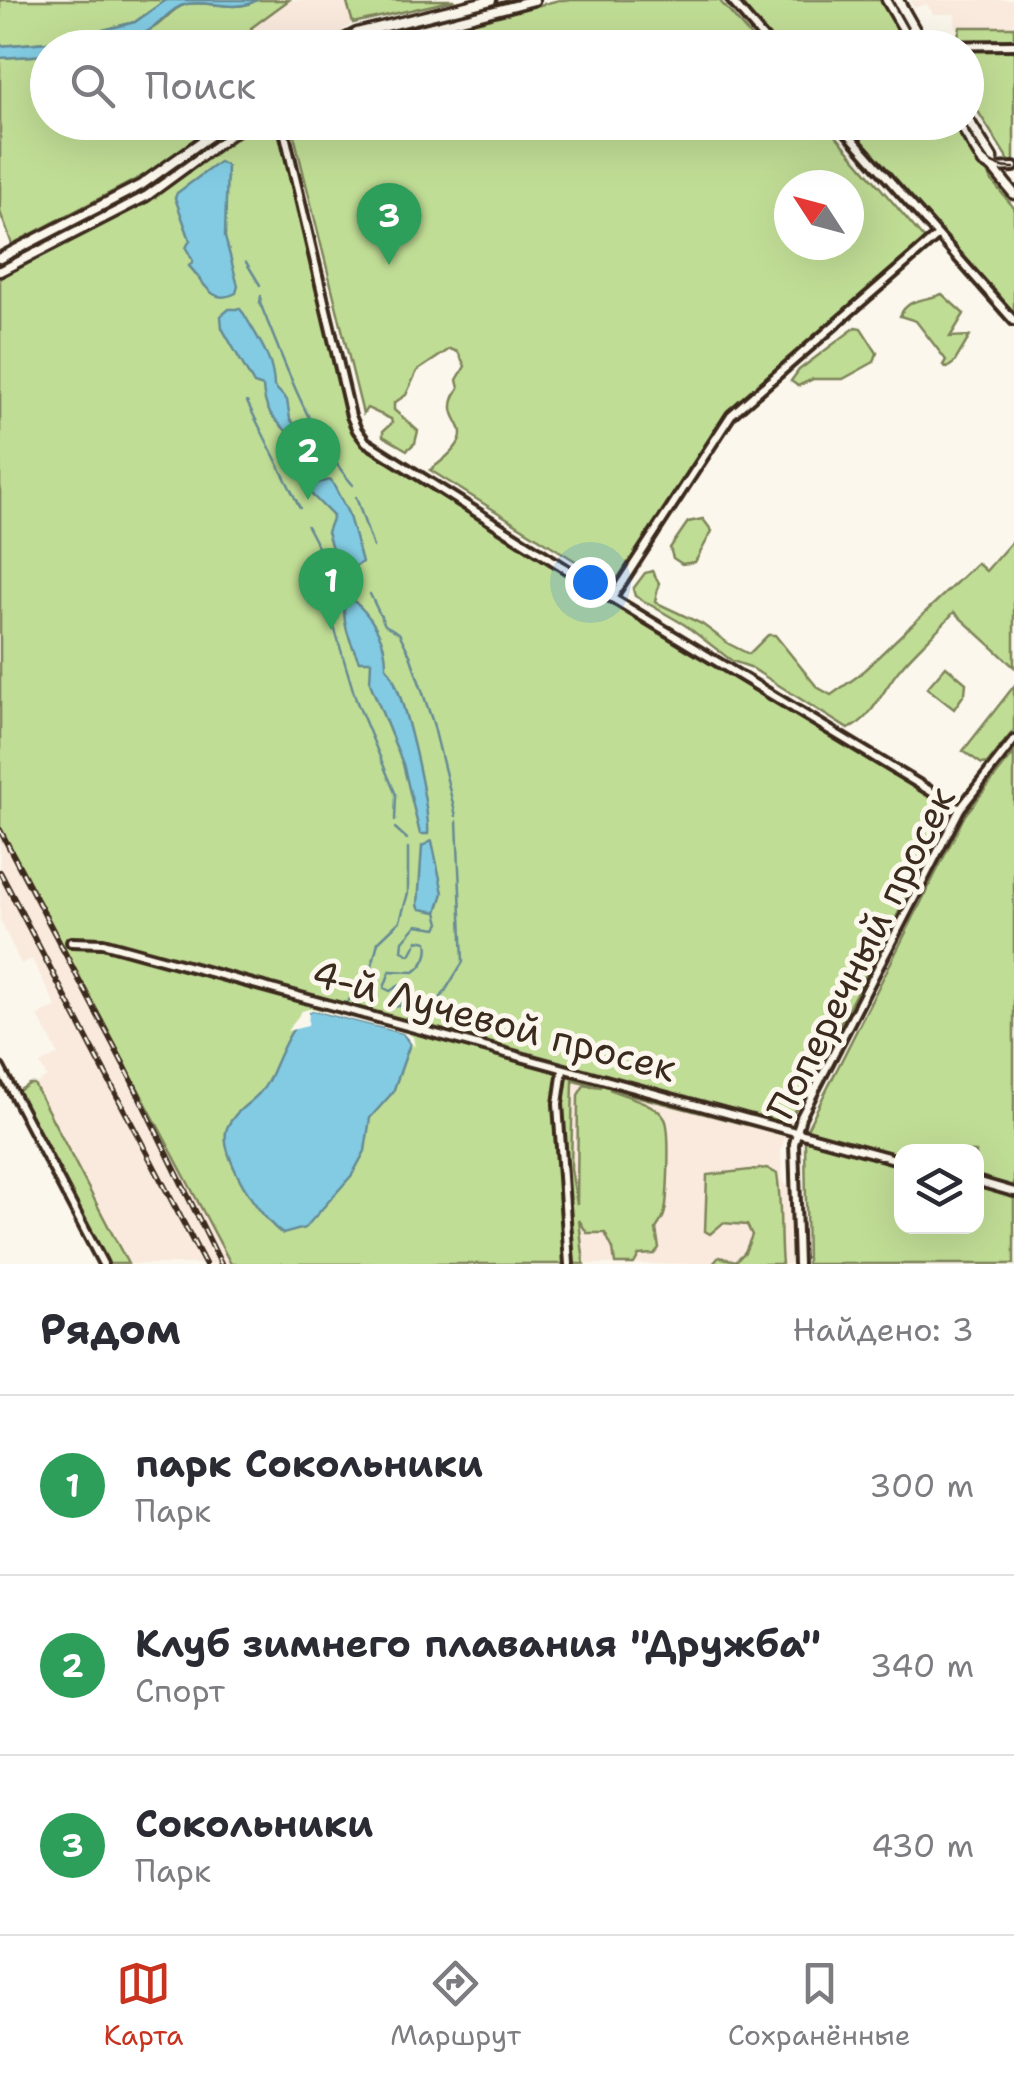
<!DOCTYPE html>
<html lang="ru">
<meta charset="utf-8">
<style>
body{margin:0;font-family:"Shantell Sans",sans-serif;background:#f7f7f7;color:#2b2b33}
.controls{position:absolute;right:30px;bottom:30px;display:grid;overflow:hidden;border-radius:20px;box-shadow:0 10px 40px #0002}
.controls button{width:90px;height:90px;display:grid;place-items:center;padding:0;border:0;border-bottom:2px solid #e1e1e2;background:#fff;color:#2b2b33;font:50px sans-serif}
.compass{position:absolute;left:774px;top:170px;width:90px;height:90px;border-radius:50%;background:#fff;box-shadow:0 10px 40px #0002;rotate:306deg}
.you{position:absolute;left:590px;top:582px;width:35px;height:35px;margin:-25px;border:8px solid #fff;border-radius:50%;background:#1a73e8;box-shadow:0 0 0 15px #1a73e833}
.badge{display:grid;place-items:center;width:65px;height:65px;border-radius:50%;background:#c8321e;color:#fff;font-size:32px;font-weight:700}
.pin{position:absolute;translate:-50% -82px;filter:drop-shadow(0 2px 5px #0008)}
.pin::after{content:'';position:absolute;top:52px;width:35px;height:30px;background:inherit;clip-path:polygon(0 0,100% 0,50% 100%)}
.list{margin:0;padding:0;list-style:none}
h2{display:flex;justify-content:space-between;align-items:center;height:130px;margin:0;padding:0 40px;font-size:42px}
h2 small{font-size:32px;font-weight:400;color:#7c7c81}
.list li{display:grid;grid-template-columns:65px 1fr auto;gap:30px;align-items:center;box-sizing:border-box;height:180px;padding:0 40px;border-top:2px solid #e1e1e2}
.list b{display:block;font-size:38px;white-space:nowrap}
.list p{margin:0;font-size:32px;white-space:nowrap;color:#7c7c81}
.list em{font-size:32px;font-style:normal;color:#7c7c81}
.icon{flex:none;width:55px;height:55px;fill:none;stroke:currentColor;stroke-width:2;stroke-linecap:round;stroke-linejoin:round}
.map{position:relative;flex:none;width:1014px;height:1264px;overflow:hidden}
.search{position:absolute;background:#fff;box-shadow:0 10px 40px #0002;left:30px;right:30px;top:30px;height:110px;display:flex;align-items:center;gap:25px;box-sizing:border-box;padding:0 35px;border-radius:55px;color:#7c7c81;font-size:38px}
.sheet{height:670px;background:#fff}
nav{display:flex;justify-content:space-around;align-items:center;box-sizing:border-box;height:140px;border-top:2px solid #e1e1e2;background:#fff;font-size:28px;color:#7c7c81}
nav a{display:grid;justify-items:center;gap:5px}
nav .on{color:#c8321e}
.map>svg:first-child{display:block}
.built{fill:#faeade}
.green{fill:#c0dd95;stroke:#7e845a;stroke-width:2.5;fill-rule:evenodd}
.water{fill:#82cbe2;stroke:#668b94;stroke-width:2.5}
.pier{fill:#fbf7ec}
.lines{fill:none;stroke-linecap:round;stroke-linejoin:round}
.stream{stroke:#668b94;stroke-width:2.5}
.minor-casing{stroke:#3b2a1e;stroke-width:14}
.major-casing{stroke:#3b2a1e;stroke-width:15}
.minor{stroke:#fbf7ec;stroke-width:6}
.major{stroke:#fbf7ec;stroke-width:8}
.tram{stroke:#3b2a1e;stroke-width:2.5}
.rail-casing{stroke:#3b2a1e;stroke-width:6}
.rail{stroke:#fbf7ec;stroke-width:2.5;stroke-dasharray:8;stroke-linecap:butt}
.labels{text-anchor:middle;stroke-width:10;stroke-linejoin:round;paint-order:stroke}
.street-label{font-size:38px;fill:#3b2a1e;stroke:#fbf7ec}
</style>
<div class="map">
<svg width="1014" height="1264" viewBox="0 0 1014 1264">
<rect width="100%" height="100%" fill="#fbf7ec"/>
<filter id="ink" filterUnits="userSpaceOnUse"><feTurbulence type="fractalNoise" baseFrequency=".01" numOctaves="2"/><feDisplacementMap in="SourceGraphic" scale="20" xChannelSelector="R" yChannelSelector="G"/><feConvolveMatrix kernelMatrix="1 2 1 2 8 2 1 2 1" color-interpolation-filters="sRGB"/></filter>
<g filter="url(#ink)">
<!-- built -->
<g class="built">
<path d="M289 0H346L353 23 316 48 281 47 276 41 265 47 251 28Z"/>
<path d="M910 0H1014V27H955V14H933L927 4 914 8Z"/>
<path d="M0 828 65 948 231 1264H129L35 1084 47 1077 40 1064 58 1054 38 1016 56 1006 32 959 21 964 0 920Z"/>
<path d="M573 1079 786 1135 781 1151 783 1183 788 1187 790 1264H584L571 1169Z"/>
</g>
<!-- green -->
<g class="green">
<path d="M0 0H166L135 22 60 41 0 46Z"/>
<path d="M257 0H289L251 28 265 47 245 44 238 48H91C111 43 135 39 153 28 165 21 172 8 186 4 209 0 236 13 257 0Z"/>
<path d="M346 0H455L353 23Z"/>
<path d="M559 0H719L760 47H379Z"/>
<path d="M737 0H884L912 47H779Z"/>
<path d="M960 27H1014V41L957 40Z"/>
<path d="M967 49H1014V169L967 94Z"/>
<path d="M47 55 48 122 220 123 144 175 12 244 0 212V58Z"/>
<path d="M259 122 276 123 351 425 366 448 953 809 789 1121 786 1135 609 1089C625 1097 656 1102 665 1119 671 1129 668 1202 664 1215 663 1219 658 1225 656 1229L659 1248 654 1254 639 1255 634 1264H615L613 1249 605 1233H587L579 1220 584 1264H231L0 828V277L162 192ZM573 1080 602 1087 584 1085 578 1095 577 1204 571 1169Z"/>
<path d="M291 123H825L925 240 728 411 618 582 612 584 430 470C496 422 432 428 459 388L457 380 465 366 458 352 450 349 417 371 406 395 394 403V410L418 431 415 443 407 450 383 436V431L392 423 391 419 367 408 363 414ZM789 185H849V245H789Z"/>
<path d="M845 123H957L992 181 1014 208V316Z"/>
<path d="M942 294 964 314 950 337 970 336 954 363 947 368 943 365 946 360 916 321 900 316C908 297 926 301 942 294Z"/>
<path d="M856 327 861 328 877 353 874 362 843 379H813L798 386 791 381 799 370Z"/>
<path d="M703 519 712 531 695 562 682 564 673 558 670 548 688 522Z"/>
<path d="M1014 539V667L954 612C937 632 916 649 899 670 883 689 872 720 848 729L750 667 732 661 685 625 635 596 633 589 645 573 652 571 659 583 655 602 702 624 729 644 749 654 768 635H775L817 687 831 695 858 676 977 563 986 571Z"/>
<path d="M946 666 966 683 965 693 954 709 927 688Z"/>
<path d="M1014 686V730L987 763 982 764 963 751Z"/>
<path d="M1014 753V1264H807L805 1143 808 1127 965 815ZM902 1152H976V1226H902Z"/>
<path d="M29 1084H34L128 1264H107L17 1092Z"/>
<path d="M767 1168 777 1174C782 1204 779 1234 782 1264H713L719 1257 736 1261 745 1252 752 1235 747 1225 723 1223 710 1234 705 1231 707 1175Z"/>
</g>
<!-- water -->
<g class="water">
<path d="M166 0H257C236 13 210 0 187 4 171 7 162 23 148 31 118 48 81 48 48 48L47 55 0 58V46L60 41 135 22Z"/>
<path d="M219 162 227 166 225 237 238 286 236 293C210 306 205 282 189 266L193 261 186 248 190 240 175 198 177 193Z"/>
<path d="M229 309H240L244 314C257 337 274 359 274 386L287 400 290 419 298 429 293 438C276 419 265 416 263 387L254 384 222 328 221 316Z"/>
<path d="M331 480 348 513 362 562 345 574 339 571 327 532 333 516 309 492 317 483Z"/>
<path d="M350 598C371 614 387 640 386 667 402 681 431 812 428 834H420L403 764 370 683 371 661H359C350 641 341 622 345 600Z"/>
<path d="M432 841 443 893 437 912 420 909 418 905 422 846Z"/>
<path d="M313 1010 403 1033 410 1044 393 1092 370 1118 365 1151 352 1175 305 1228 283 1234C262 1221 217 1154 227 1128 235 1108 258 1101 268 1081 279 1058 290 1022 313 1010Z"/>
</g>
<!-- pier -->
<path class="pier" d="M312 1008 404 1030 413 1037 415 1047 403 1033 313 1010 309 1012 308 1026 287 1031 302 1011Z"/>
<g class="lines">
<!-- stream -->
<g class="stream">
<path d="M246 262 260 285"/>
<path d="M261 296 260 303C285 364 309 434 353 485"/>
<path d="M247 402 300 508"/>
<path d="M356 497 373 547"/>
<path d="M307 526 319 549"/>
<path d="M370 594 385 625 399 633 410 655 433 723 456 816"/>
<path d="M326 600 356 700 396 795 395 820"/>
<path d="M395 828 407 839"/>
<path d="M345 1005 370 974 378 942 400 921 408 893V848"/>
<path d="M390 1007 400 1006 406 991 400 985 390 991 384 988 390 971 414 972C424 965 430 954 427 942L418 940 410 955 402 951 403 941 417 925 437 928 440 923 437 912"/>
<path d="M429 1017 463 962 457 821"/>
</g>
<defs>
<g id="minor">
<path d="M731 0 772 48"/>
<path d="M914 46 1014 45"/>
<path d="M282 122 351 416 357 430 366 442 612 598 960 809"/>
<path d="M838 122 1014 321"/>
<path d="M993 168 1014 167"/>
<path d="M612 598 731 415 937 236"/>
<path d="M71 942 103 943 902 1161"/>
<path d="M0 1068 103 1264"/>
<path d="M563 1069 558 1104 569 1264"/>
<path d="M976 1181 1014 1192"/>
<path d="M798 1264 794 1144 801 1117 960 809 1014 740"/>
</g>
<g id="major">
<path d="M887 0 915 48"/>
<path d="M898 0 925 48"/>
<path d="M327 48 357 33 491 0"/>
<path d="M350 48 534 0"/>
<path d="M966 116 992 158 993 168"/>
<path d="M959 122 983 162 993 168 1014 194"/>
<path d="M0 258 141 185 229 122"/>
<path d="M0 271 146 196 247 122"/>
</g>
</defs>
<!-- minor casing -->
<use href="#minor" class="minor-casing"/>
<!-- major casing -->
<use href="#major" class="major-casing"/>
<!-- minor -->
<use href="#minor" class="minor"/>
<!-- major -->
<use href="#major" class="major"/>
<!-- tram -->
<g class="tram">
<path d="M891 0 918 48"/>
<path d="M340 48 359 40 517 0"/>
<path d="M963 122C977 146 984 169 1014 168"/>
<path d="M0 266 144 192 241 122"/>
</g>
<defs>
<g id="rail">
<path d="M0 830 124 1065 221 1264"/>
<path d="M0 872 205 1264"/>
</g>
</defs>
<!-- rail casing -->
<use href="#rail" class="rail-casing"/>
<!-- rail -->
<use href="#rail" class="rail"/>
</g>
</g>
<g class="labels">
<!-- street labels -->
<g class="street-label">
<text transform="translate(861 953) rotate(-63)" y="13">Поперечный просек</text>
<text transform="translate(494 1021) rotate(15)" y="13">4-й Лучевой просек</text>
</g>
</g>
</svg>
<div class="controls">
<button><svg class="icon" aria-label="layers" viewBox="0 0 24 24"><path d="M12 4l9 5-9 5-9-5zM3 14l9 5 9-5"/></svg></button>
</div>
<svg class="compass" viewBox="-18 -18 36 36"><path d="M0-13l5 13h-10z" fill="#e53935"/><path d="M0 13l5-13h-10z" fill="#7c7c81"/></svg>
<div class="you"></div>
<div class="pin badge" style="left:331px;top:630px;background:#2e9e5b">1</div>
<div class="pin badge" style="left:308px;top:500px;background:#2e9e5b">2</div>
<div class="pin badge" style="left:389px;top:265px;background:#2e9e5b">3</div>
<div class="search"><svg class="icon" aria-label="search" viewBox="0 0 24 24"><circle cx="10" cy="10" r="6"/><path d="M15 15l6 6"/></svg>Поиск</div>
</div>
<section class="sheet">
<h2>Рядом<small>Найдено: 3</small></h2>
<ul class="list">
<li><span class="badge" style="background:#2e9e5b">1</span><div><b>парк Сокольники</b><p>Парк</p></div><em>300 m</em></li>
<li><span class="badge" style="background:#2e9e5b">2</span><div><b>Клуб зимнего плавания &quot;Дружба&quot;</b><p>Спорт</p></div><em>340 m</em></li>
<li><span class="badge" style="background:#2e9e5b">3</span><div><b>Сокольники</b><p>Парк</p></div><em>430 m</em></li>
</ul>
</section>
<nav>
<a class="on"><svg class="icon" aria-label="map" viewBox="0 0 24 24"><path d="M3 6l6-2 6 2 6-2v14l-6 2-6-2-6 2zM9 4v14M15 6v14"/></svg>Карта</a>
<a><svg class="icon" aria-label="directions" viewBox="0 0 24 24"><path d="M12 3l9 9-9 9-9-9zM9 14v-3h6M13 9l2 2-2 2"/></svg>Маршрут</a>
<a><svg class="icon" aria-label="saved" viewBox="0 0 24 24"><path d="M7 4h10v16l-5-4-5 4z"/></svg>Сохранённые</a>
</nav>
